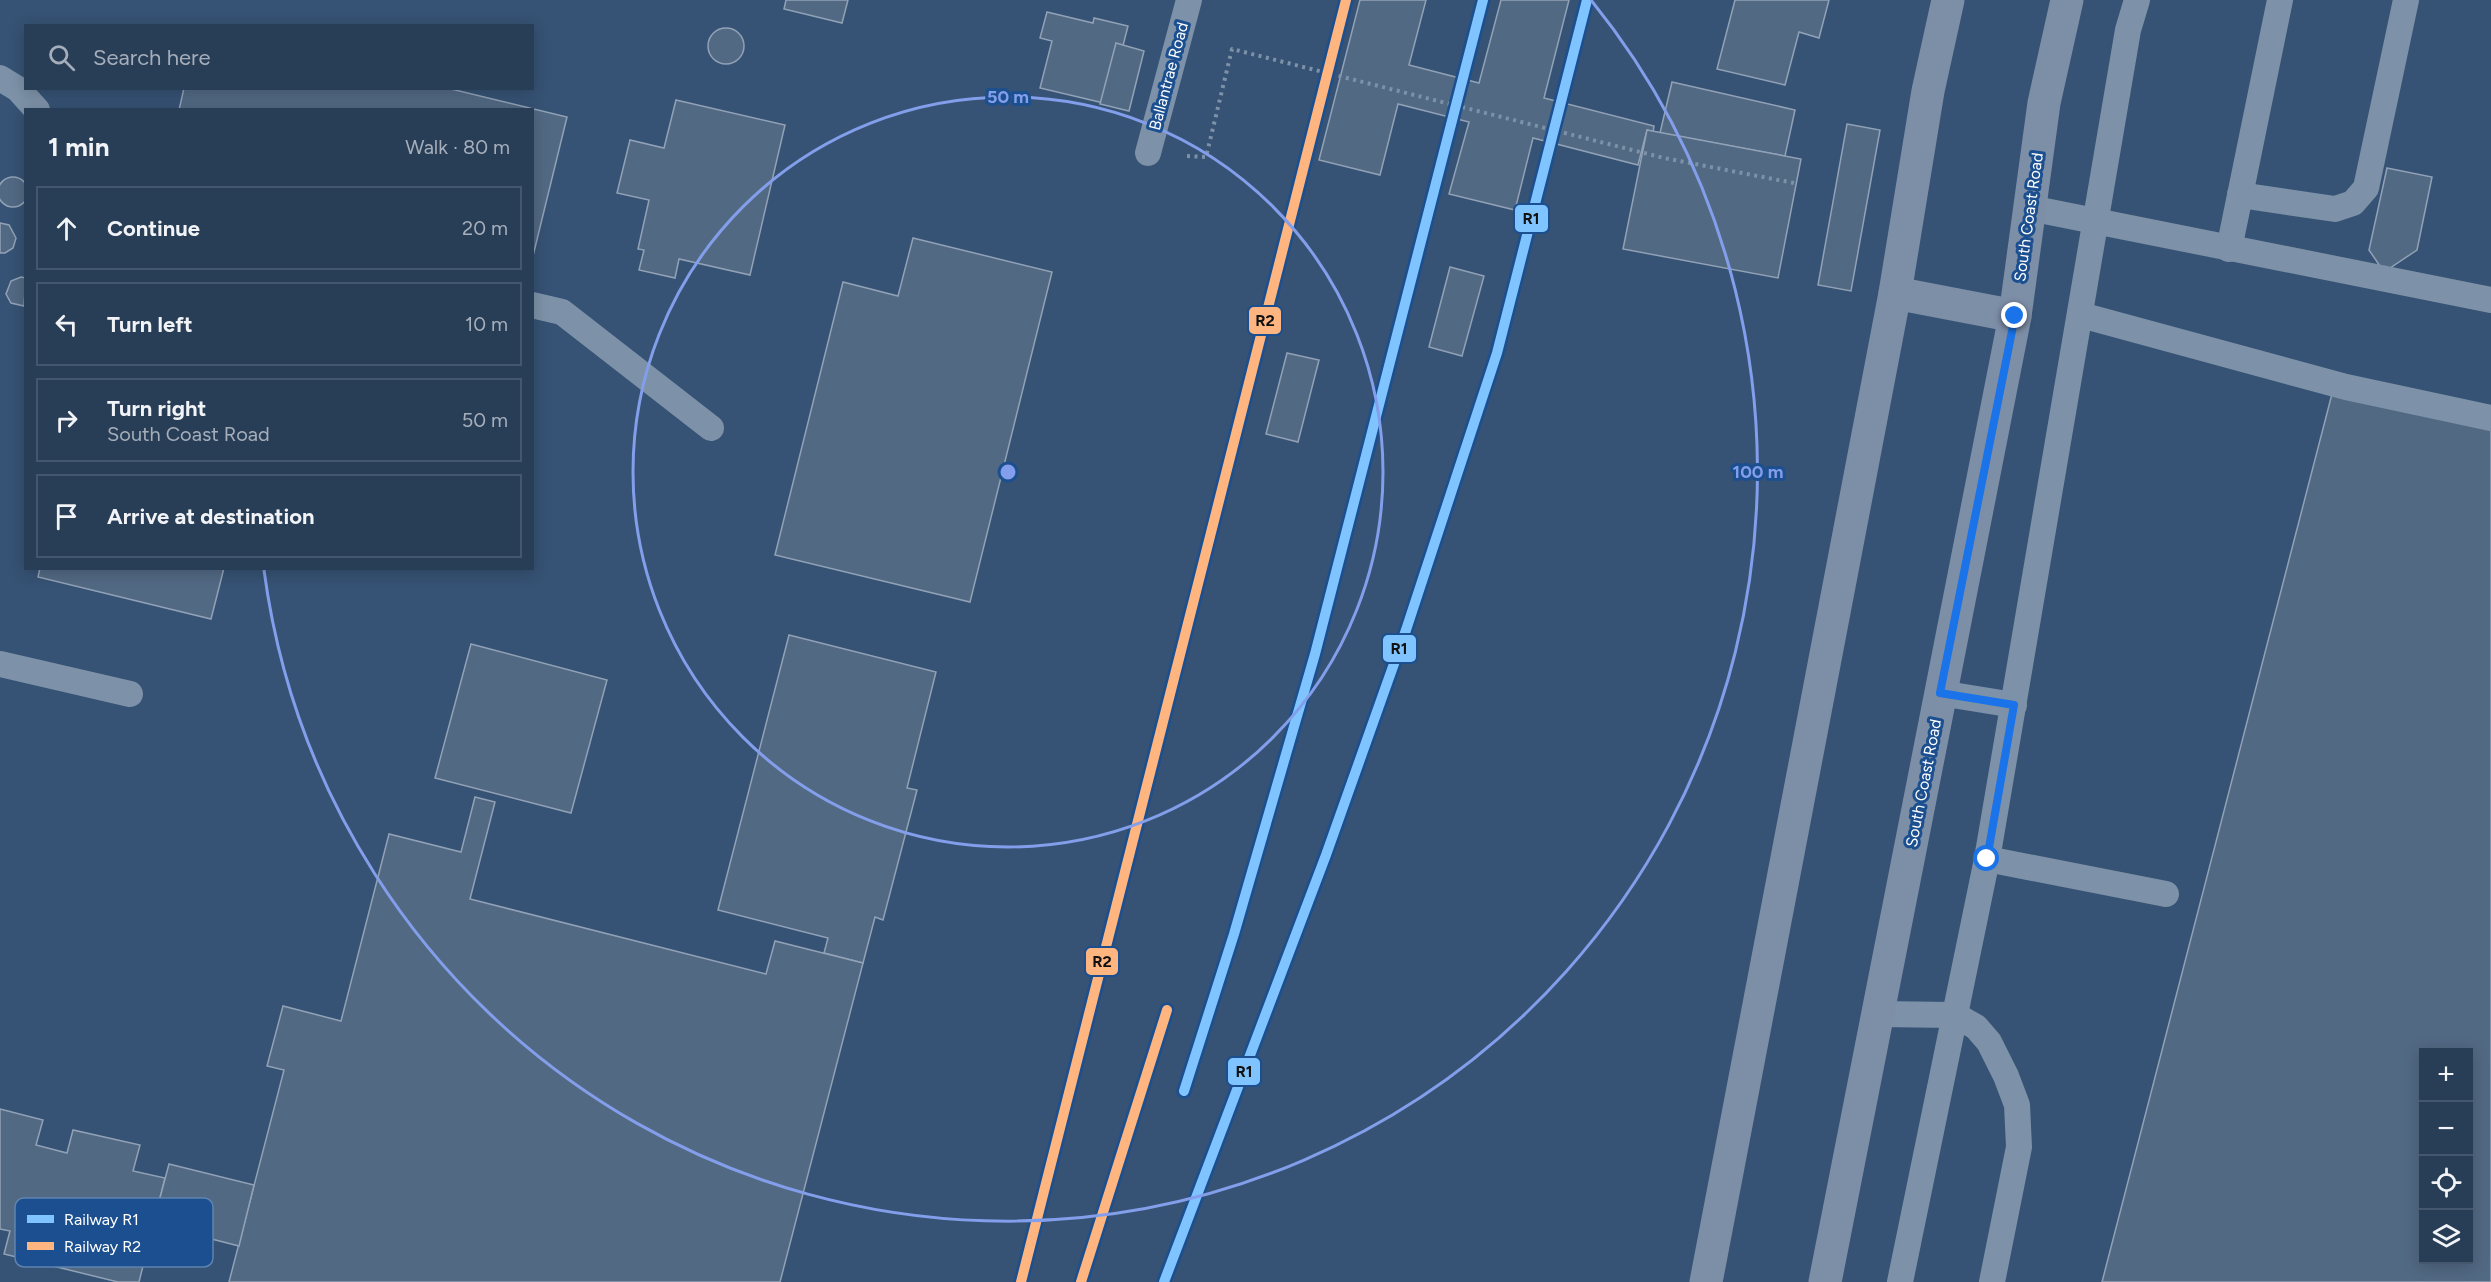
<!DOCTYPE html>
<meta charset="utf-8">
<style>
body{margin:0;font-family:Figtree,sans-serif;background:#30455d;color:#f1f3f6}
.controls{position:absolute;right:18px;bottom:18px;display:grid;overflow:hidden;border-radius:0px;box-shadow:0 3px 15px #0003}
.controls button{width:54px;height:54px;display:grid;place-items:center;padding:0;border:0;border-bottom:2px solid #44576d;background:#283e57;color:#f1f3f6;font:30px sans-serif}
.stop{position:absolute;width:18px;height:18px;margin:-14px;border:4px solid #1a73e8;border-radius:50%;background:#fff}
.stop.end{background:#1a73e8;border-color:#fff;box-shadow:0 2px 6px #0008}
.list{margin:0;padding:0;list-style:none}
h2{display:flex;justify-content:space-between;align-items:center;height:78px;margin:0;padding:0 24px;font-size:26px}
h2 small{font-size:20px;font-weight:400;color:#a5aeba}
.list li{display:grid;grid-template-columns:39px 1fr auto;gap:18px;align-items:center;box-sizing:border-box;height:84px;margin:0 12px 12px;padding:0 12px;border:2px solid #44576d;border-radius:0px}
.list b{display:block;font-size:22px;white-space:nowrap}
.list p{margin:0;font-size:20px;white-space:nowrap;color:#a5aeba}
.list em{font-size:20px;font-style:normal;color:#a5aeba}
.icon{flex:none;width:33px;height:33px;fill:none;stroke:currentColor;stroke-width:2;stroke-linecap:round;stroke-linejoin:round}
.map{position:relative;flex:none;width:2491px;height:1282px;overflow:hidden}
.search{position:absolute;background:#283e57;box-shadow:0 3px 15px #0003;left:24px;top:24px;width:510px;height:66px;display:flex;align-items:center;gap:15px;box-sizing:border-box;padding:0 21px;border-radius:0px;color:#a5aeba;font-size:22px}
.panel{position:absolute;background:#283e57;box-shadow:0 3px 15px #0003;left:24px;top:108px;width:510px;height:462px;border-radius:0px}
.map>svg:first-child{display:block}
.building{fill:#526984;stroke:#92a2b6;stroke-width:1.5;fill-rule:evenodd}
.lines{fill:none;stroke-linecap:round;stroke-linejoin:round}
.path{stroke:#7d92a8;stroke-width:4;stroke-dasharray:3 4.5;stroke-linecap:butt}
.service{stroke:#7d92a8;stroke-width:26}
.primary{stroke:#7d8ea7;stroke-width:33}
.rail-1-casing{stroke:#1b4f8f;stroke-width:15}
.rail-2-casing{stroke:#1b4f8f;stroke-width:15}
.rail-1{stroke:#80c4ff;stroke-width:10}
.rail-2{stroke:#ffb580;stroke-width:10}
.route{stroke:#1a73e8;stroke-width:8}
.ring{fill:none;stroke:#839eea;stroke-width:3}
.labels{text-anchor:middle;stroke-width:6;stroke-linejoin:round;paint-order:stroke}
.street-label{font-size:16px;fill:#fff;stroke:#1b4f8f}
.key{fill:#1b4f8f;stroke:#5f84b1;stroke-width:1.5}
.key-label{font-size:16px;fill:#fff}
.centre{fill:#839eea;stroke:#1b4f8f;stroke-width:3}
.ring-label{font-size:18px;text-anchor:middle;font-weight:bold;fill:#839eea;stroke:#1b4f8f;stroke-width:6;stroke-linejoin:round;paint-order:stroke}
.line-badge{stroke:#1b4f8f;stroke-width:2}
.pale-badge-label{font-size:16px;text-anchor:middle;font-weight:bold;fill:#111}
</style>
<div class="map">
<svg width="2491" height="1282" viewBox="0 0 2491 1282">
<rect width="100%" height="100%" fill="#365274"/>
<!-- building -->
<g class="building">
<path d="M786 0H848L842 23 784 9Z"/>
<path d="M1360 0H1426L1409 65 1479 83 1501 0H1569L1544 98 1654 126 1653 132 1647 130 1638 165 1533 138 1515 210 1449 194 1469 122 1398 104 1380 175 1319 160Z"/>
<path d="M1735 0H1829L1819 38 1799 32 1785 85 1717 69Z"/>
<path d="M1047 12 1093 23 1094 18 1128 26 1108 104 1040 88 1052 41 1040 38Z"/>
<circle cx="726" cy="46" r="18"/>
<path d="M1116 43 1144 51 1129 111 1100 104Z"/>
<path d="M1672 82 1795 110 1785 156 1660 133Z"/>
<path d="M184 88H447L567 117 532 260V110H179Z"/>
<path d="M676 100 785 125 750 275 679 259 675 278 639 270 644 250 638 249 649 200 617 193 630 140 664 148Z"/>
<path d="M1847 124 1880 130 1851 291 1818 285Z"/>
<path d="M1647 130 1801 159 1778 278 1623 249Z"/>
<path d="M2387 168 2432 177 2417 250 2384 272 2369 250Z"/>
<circle cx="13" cy="192" r="15"/>
<path d="M0 223 9 225 16 238 13 248 5 253H0Z"/>
<path d="M913 238 1052 272 970 602 775 555 843 282 898 296Z"/>
<path d="M1450 267 1484 276 1462 356 1429 347Z"/>
<path d="M21 277 26 278 24 306 11 303 6 294 11 281Z"/>
<path d="M1287 353 1319 360 1298 442 1266 434Z"/>
<path d="M2333 390 2491 430V1282H2102ZM2424 1052H2468V1260H2424Z"/>
<path d="M40 568H224L211 619 38 577Z"/>
<path d="M789 635 936 672 907 788 917 790 883 920 875 917 863 963 824 953 828 938 718 910Z"/>
<path d="M471 644 607 680 571 813 435 778Z"/>
<path d="M475 797 495 802 470 899 766 974 775 941 863 963 780 1282H229L284 1070 267 1066 283 1006 341 1021 389 834 461 852Z"/>
<path d="M0 1109 43 1120 36 1145 67 1153 73 1130 140 1145 133 1171 165 1178 139 1282H118L4 1254 10 1231 0 1229Z"/>
<path d="M169 1164 254 1185 239 1246 153 1224Z"/>
</g>
<g class="lines">
<!-- path -->
<path class="path" d="M1187 156 1206 157 1232 49 1664 158 1794 183"/>
<!-- service -->
<g class="service">
<path d="M0 78 18 89 37 110"/>
<path d="M1148 153 1189 0"/>
<path d="M2240 195 2335 209 2353 203 2366 188 2406 0"/>
<path d="M2030 208 2491 300"/>
<path d="M2229 249 2280 0"/>
<path d="M532 305 562 312 711 428"/>
<path d="M2081 315 2346 387 2491 418"/>
<path d="M0 664 130 694"/>
<path d="M1940 693 2014 705"/>
<path d="M1987 859 2166 894"/>
<path d="M1877 1014 1955 1015 1976 1027 1989 1042 2006 1076 2017 1105 2019 1147 1992 1282"/>
<path d="M1900 1282 1987 859 2128 30 2137 0"/>
</g>
<!-- primary -->
<g class="primary">
<path d="M1895 293 2015 316"/>
<path d="M1706 1282 1895 293 1928 91 1948 0"/>
<path d="M1825 1282 2015 316 2044 103 2067 0"/>
</g>
<defs>
<g id="rail-1">
<path d="M1184 1091 1234 934 1315 654 1483 0"/>
<path d="M1164 1282 1326 855 1406 630 1497 353 1587 0"/>
</g>
<g id="rail-2">
<path d="M1021 1282 1346 0"/>
<path d="M1081 1282 1167 1010"/>
</g>
</defs>
<!-- rail-1 casing -->
<use href="#rail-1" class="rail-1-casing"/>
<!-- rail-2 casing -->
<use href="#rail-2" class="rail-2-casing"/>
<!-- rail-1 -->
<use href="#rail-1" class="rail-1"/>
<!-- rail-2 -->
<use href="#rail-2" class="rail-2"/>
</g>
<g class="lines">
<!-- route -->
<path class="route" d="M1987 859 2014 705 1940 693 2015 316"/>
</g>
<!-- distance rings -->
<g class="ring">
<circle cx="1008" cy="472" r="375"/>
<path d="M1591 0A750 750 0 1 1 264 570"/>
</g>
<g class="labels">
<!-- street labels -->
<g class="street-label">
<text transform="translate(1168 76) rotate(-75)" y="6">Ballantrae Road</text>
<text transform="translate(2028 217) rotate(-82)" y="6">South Coast Road</text>
<text transform="translate(1923 783) rotate(-79)" y="6">South Coast Road</text>
</g>
</g>
<!-- legend -->
<rect x="15" y="1198" width="198" height="69" rx="9" class="key"/>
<rect x="27" y="1215" width="27" height="8" fill="#80c4ff"/>
<rect x="27" y="1242" width="27" height="8" fill="#ffb580"/>
<g class="key-label">
<text x="64" y="1225">Railway R1</text>
<text x="64" y="1252">Railway R2</text>
</g>
<circle cx="1008" cy="472" r="9" class="centre"/>
<g class="ring-label">
<text x="1008" y="103">50 m</text>
<text x="1758" y="478">100 m</text>
</g>
<g class="line-badge">
<rect x="1514" y="204" width="35" height="29" rx="6" fill="#80c4ff"/>
<rect x="1248" y="306" width="34" height="29" rx="6" fill="#ffb580"/>
<rect x="1382" y="634" width="35" height="29" rx="6" fill="#80c4ff"/>
<rect x="1085" y="947" width="34" height="29" rx="6" fill="#ffb580"/>
<rect x="1227" y="1057" width="34" height="29" rx="6" fill="#80c4ff"/>
</g>
<g class="pale-badge-label">
<text x="1531" y="224">R1</text>
<text x="1265" y="326">R2</text>
<text x="1399" y="654">R1</text>
<text x="1102" y="967">R2</text>
<text x="1244" y="1077">R1</text>
</g>
</svg>
<div class="controls">
<button>+</button>
<button>−</button>
<button><svg class="icon" aria-label="locate" viewBox="0 0 24 24"><circle cx="12" cy="12" r="6"/><path d="M12 2v4M12 18v4M2 12h4M18 12h4"/></svg></button>
<button><svg class="icon" aria-label="layers" viewBox="0 0 24 24"><path d="M12 4l9 5-9 5-9-5zM3 14l9 5 9-5"/></svg></button>
</div>
<div class="stop" style="left:1987px;top:859px"></div>
<div class="stop end" style="left:2015px;top:316px"></div>
<div class="search"><svg class="icon" aria-label="search" viewBox="0 0 24 24"><circle cx="10" cy="10" r="6"/><path d="M15 15l6 6"/></svg>Search here</div>
<section class="panel">
<h2>1 min<small>Walk · 80 m</small></h2>
<ul class="list">
<li><svg class="icon" aria-label="ahead" viewBox="0 0 24 24"><path d="M12 20V5M6 11l6-6 6 6"/></svg><div><b>Continue</b></div><em>20 m</em></li>
<li><svg class="icon" aria-label="left" viewBox="0 0 24 24"><path d="M17 20v-9H6M10 6l-5 5 5 5"/></svg><div><b>Turn left</b></div><em>10 m</em></li>
<li><svg class="icon" aria-label="right" viewBox="0 0 24 24"><path d="M7 20v-9h11M14 6l5 5-5 5"/></svg><div><b>Turn right</b><p>South Coast Road</p></div><em>50 m</em></li>
<li><svg class="icon" aria-label="arrive" viewBox="0 0 24 24"><path d="M6 21V4h12l-3 4 3 4H6"/></svg><div><b>Arrive at destination</b></div></li>
</ul>
</section>
</div>
